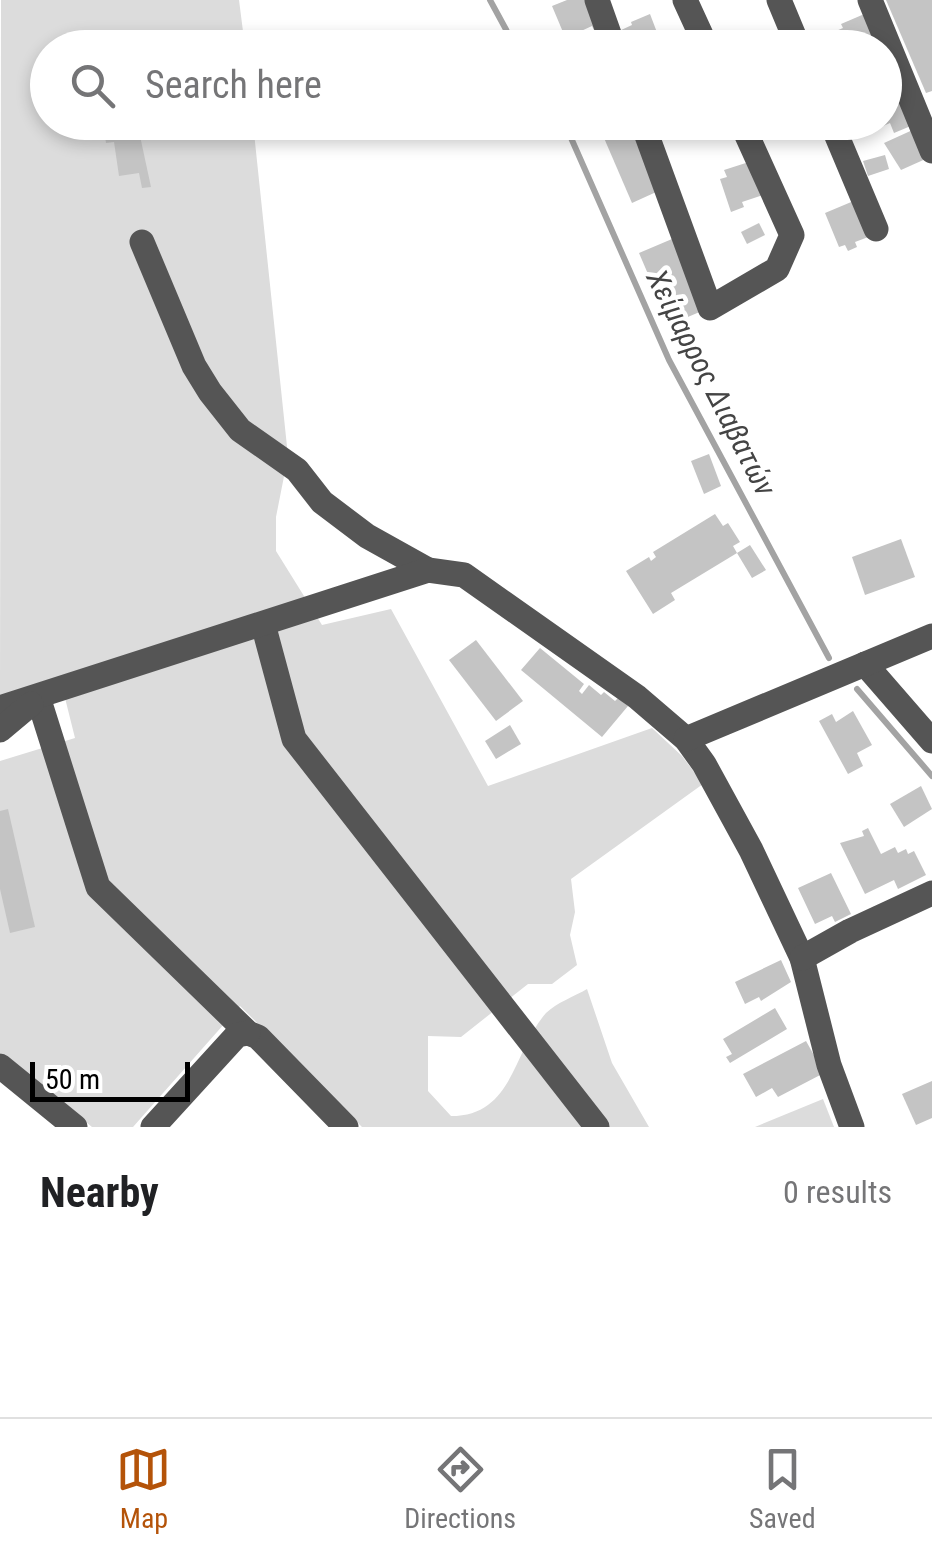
<!DOCTYPE html>
<meta charset="utf-8">
<style>
body{margin:0;font-family:"Roboto Condensed",sans-serif;background:#f6f6f6;color:#202124}
.scale{position:absolute;left:30px;bottom:25px;width:160px;box-sizing:border-box;padding-left:10px;border:5px solid #000;border-top:0;font-size:28px;line-height:35px;white-space:nowrap;color:#000;-webkit-text-stroke:8px #fff;paint-order:stroke}
.list{margin:0;padding:0;list-style:none}
h2{display:flex;justify-content:space-between;align-items:center;height:130px;margin:0;padding:0 40px;font-size:42px}
h2 small{font-size:32px;font-weight:400;color:#757577}
.icon{flex:none;width:55px;height:55px;fill:none;stroke:currentColor;stroke-width:2;stroke-linecap:round;stroke-linejoin:round}
.map{position:relative;flex:none;width:932px;height:1127px;overflow:hidden}
.search{position:absolute;background:#fff;box-shadow:0 5px 15px #0003;left:30px;right:30px;top:30px;height:110px;display:flex;align-items:center;gap:25px;box-sizing:border-box;padding:0 35px;border-radius:55px;color:#757577;font-size:38px}
.sheet{height:290px;background:#fff}
nav{display:flex;justify-content:space-around;align-items:center;box-sizing:border-box;height:140px;border-top:2px solid #e0e0e0;background:#fff;font-size:28px;color:#757577}
nav a{display:grid;justify-items:center;gap:5px}
nav .on{color:#b45309}
.map>svg:first-child{display:block}
.green{fill:#dcdcdc}
.lines{fill:none;stroke-linecap:round;stroke-linejoin:round}
.stream{stroke:#a3a3a3;stroke-width:6}
.building{fill:#c4c4c4}
.minor{stroke:#555;stroke-width:25}
.labels{text-anchor:middle;stroke-width:9;stroke-linejoin:round;paint-order:stroke}
.water-label{font-size:30px;font-style:italic;fill:#444;stroke:#fff}
</style>
<div class="map">
<svg width="932" height="1127" viewBox="0 0 932 1127">
<rect width="100%" height="100%" fill="#fff"/>
<!-- green -->
<g class="green">
<path d="M1 0H239L245 47 48 48V122L253 123 288 456 276 517V551L322 625 391 609 488 786 652 728 682 756 703 784 571 879 575 912 570 935 577 965 552 984H528L461 1037 428 1036V1091L451 1116C514 1116 513 1050 546 1013 556 1003 575 996 587 989L612 1063 649 1127H362L240 1006 133 1127H92L0 1053V761L75 738 60 678 0 696Z"/>
<path d="M823 1099 834 1127H755Z"/>
</g>
<g class="lines">
<!-- stream -->
<g class="stream">
<path d="M490 0 516 48"/>
<path d="M564 122 669 360 829 658"/>
<path d="M857 689 932 776"/>
</g>
</g>
<!-- building -->
<g class="building">
<path d="M567 0H589L600 28 594 30 592 26 579 32 581 36 594 30 598 40 607 48 578 47 584 45 582 39 568 44 552 6Z"/>
<path d="M886 0H932V91L926 93Z"/>
<path d="M869 12 880 38 858 48H813L810 42 843 28 841 24Z"/>
<path d="M650 14 658 35 650 38 654 48H625L619 31 632 25 631 22Z"/>
<path d="M904 89 918 123 894 133 890 123 863 135 858 122H884V97Z"/>
<path d="M103 122H137L151 187 142 188 139 173 119 176 114 142 106 143Z"/>
<path d="M637 123 665 188 632 203 604 138Z"/>
<path d="M917 128 930 157 901 170 884 143Z"/>
<path d="M885 155 889 169 868 176 863 161Z"/>
<path d="M752 161 763 195 742 202 744 207 731 212 720 179 727 177 724 170Z"/>
<path d="M856 200 871 236 855 242 857 247 848 251 845 245 839 247 825 213Z"/>
<path d="M759 223 765 235 747 244 741 232Z"/>
<path d="M672 239 702 311 683 319 679 311 666 316 639 253Z"/>
<path d="M709 454 721 486 704 494 691 461Z"/>
<path d="M715 514 723 526 728 523 740 542 733 546 737 553 671 593 675 600 653 614 626 571 649 557 651 561 656 557 653 552Z"/>
<path d="M901 539 915 577 865 595 852 557Z"/>
<path d="M750 545 766 570 752 578 737 553Z"/>
<path d="M476 640 523 701 496 721 449 660Z"/>
<path d="M540 648 584 684 579 691 582 694 589 685 601 695 604 692 615 701 618 698 628 706 602 737 521 670Z"/>
<path d="M853 711 872 745 857 753 863 766 848 774 819 721 832 714 836 722Z"/>
<path d="M510 725 521 744 496 759 485 741Z"/>
<path d="M921 786 932 809 904 827 890 804Z"/>
<path d="M8 809 35 927 10 933 0 889V811Z"/>
<path d="M868 828 881 854 895 847 898 853 906 849 908 854 914 851 926 875 898 889 894 880 865 894 840 843 864 836 862 831Z"/>
<path d="M831 873 851 914 835 922 832 916 815 924 798 888Z"/>
<path d="M781 960 791 982 761 1001 759 997 745 1004 735 982Z"/>
<path d="M775 1008 787 1029 730 1063 726 1057 732 1054 723 1039Z"/>
<path d="M806 1041 824 1073 778 1097 772 1088 756 1097 743 1074Z"/>
<path d="M932 1081V1118L916 1125 902 1094Z"/>
</g>
<g class="lines">
<!-- minor -->
<g class="minor">
<path d="M597 0 614 48"/>
<path d="M685 0 707 48"/>
<path d="M779 0 799 48"/>
<path d="M870 0 932 151"/>
<path d="M642 122 710 308 777 269 792 235 741 122"/>
<path d="M831 122 876 229"/>
<path d="M142 242 194 366 210 392 240 430 297 470 322 502 367 536 428 570"/>
<path d="M263 624 294 739 597 1127"/>
<path d="M865 664 932 741"/>
<path d="M38 697 98 887 248 1033 258 1037 346 1127"/>
<path d="M0 708 428 570 464 575 637 697 686 739 704 764 751 850 802 958 829 1065 852 1127"/>
<path d="M0 730 31 704"/>
<path d="M686 739 932 636"/>
<path d="M802 958 850 931 932 893"/>
<path d="M0 1066 75 1127"/>
<path d="M153 1127 237 1035 248 1033"/>
</g>
</g>
<g class="labels">
<!-- water labels -->
<g class="water-label">
<text transform="translate(711 383) rotate(63)" y="10">Χείμαρρος Διαβατών</text>
</g>
</g>
</svg>
<div class="scale">50 m</div>
<div class="search"><svg class="icon" aria-label="search" viewBox="0 0 24 24"><circle cx="10" cy="10" r="6"/><path d="M15 15l6 6"/></svg>Search here</div>
</div>
<section class="sheet">
<h2>Nearby<small>0 results</small></h2>
<ul class="list">
</ul>
</section>
<nav>
<a class="on"><svg class="icon" aria-label="map" viewBox="0 0 24 24"><path d="M3 6l6-2 6 2 6-2v14l-6 2-6-2-6 2zM9 4v14M15 6v14"/></svg>Map</a>
<a><svg class="icon" aria-label="directions" viewBox="0 0 24 24"><path d="M12 3l9 9-9 9-9-9zM9 14v-3h6M13 9l2 2-2 2"/></svg>Directions</a>
<a><svg class="icon" aria-label="saved" viewBox="0 0 24 24"><path d="M7 4h10v16l-5-4-5 4z"/></svg>Saved</a>
</nav>
